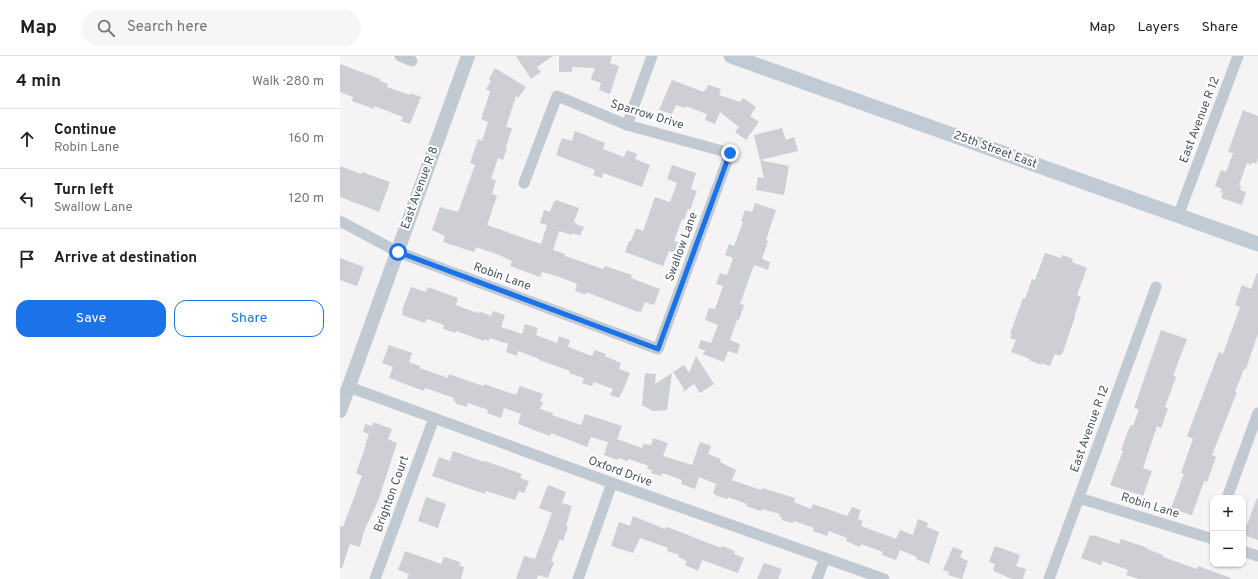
<!DOCTYPE html>
<meta charset="utf-8">
<style>
:root{--surface:#fff;--page:#f6f6f6;--text:#202124;--muted:#757577;--line:#e0e0e0;--accent:#1a73e8}
body{margin:0;font-family:Overpass,sans-serif;background:var(--page);color:var(--text)}
.controls{position:absolute;right:12px;bottom:12px;display:grid;overflow:hidden;border-radius:8px;box-shadow:0 1px 3px #0004}
.controls button{width:36px;height:36px;display:grid;place-items:center;padding:0;border:0;border-bottom:1px solid var(--line);background:var(--surface);color:var(--text);font:20px sans-serif}
.stop{position:absolute;width:12px;height:12px;margin:-9px;border:3px solid #1a73e8;border-radius:50%;background:#fff}
.stop.end{background:#1a73e8;border-color:#fff;box-shadow:0 1px 4px #0008}
.list{margin:0;padding:0;list-style:none}
h2{display:flex;justify-content:space-between;align-items:center;height:52px;margin:0;padding:0 16px;font-size:17px}
h2 small{font-size:13px;font-weight:400;color:var(--muted)}
.list li{display:grid;grid-template-columns:26px 1fr auto;gap:12px;align-items:center;box-sizing:border-box;height:60px;padding:0 16px;border-top:1px solid var(--line)}
.list b{display:block;font-size:15px;white-space:nowrap}
.list p{margin:0;font-size:13px;white-space:nowrap;color:var(--muted)}
.list em{font-size:13px;font-style:normal;color:var(--muted)}
.actions{display:flex;gap:8px;padding:12px 16px}
.actions a{flex:1;padding:9px 0;border:1px solid var(--accent);border-radius:12px;text-align:center;font-size:14px;color:var(--accent)}
.actions .main{background:var(--accent);color:#fff}
.icon{flex:none;width:22px;height:22px;fill:none;stroke:currentColor;stroke-width:2;stroke-linecap:round;stroke-linejoin:round}
.map{position:relative;flex:none;width:918px;height:523px;overflow:hidden}
header{display:flex;align-items:center;gap:24px;box-sizing:border-box;height:56px;padding:0 20px;background:var(--surface);border-bottom:1px solid var(--line)}
header strong{font-size:19px}
nav{display:flex;gap:22px;margin-inline-start:auto;font-size:14px}
.search{width:280px;height:36px;background:var(--page);display:flex;align-items:center;gap:10px;box-sizing:border-box;padding:0 14px;border-radius:22px;color:var(--muted);font-size:15px}
main{display:flex}
aside{flex:1;background:var(--surface)}
.map>svg:first-child{display:block}
</style>
<header>
<strong>Map</strong>
<div class="search"><svg class="icon" aria-label="search" viewBox="0 0 24 24"><circle cx="10" cy="10" r="6"/><path d="M15 15l6 6"/></svg>Search here</div>
<nav><a>Map</a><a>Layers</a><a>Share</a></nav>
</header>
<main>
<aside>
<h2>4 min<small>Walk · 280 m</small></h2>
<ul class="list">
<li><svg class="icon" aria-label="ahead" viewBox="0 0 24 24"><path d="M12 20V5M6 11l6-6 6 6"/></svg><div><b>Continue</b><p>Robin Lane</p></div><em>160 m</em></li>
<li><svg class="icon" aria-label="left" viewBox="0 0 24 24"><path d="M17 20v-9H6M10 6l-5 5 5 5"/></svg><div><b>Turn left</b><p>Swallow Lane</p></div><em>120 m</em></li>
<li><svg class="icon" aria-label="arrive" viewBox="0 0 24 24"><path d="M6 21V4h12l-3 4 3 4H6"/></svg><div><b>Arrive at destination</b></div></li>
</ul>
<div class="actions"><a class="main">Save</a><a>Share</a></div>
</aside>
<div class="map">
<svg width="918" height="523" viewBox="0 0 918 523">
<rect width="100%" height="100%" fill="#f5f3f3"/>
<g fill="#cdcfd5">
<path d="M 176,0 L 213,0 L 197,11 L 201,16 L 191,23 Z"/>
<path d="M 219,0 L 272,0 L 270,7 L 279,10 L 270,38 L 259,34 L 261,27 L 252,24 L 251,22 L 255,12 L 232,11 L 232,16 L 219,16 Z"/>
<path d="M 0,8 L 40,23 L 40,25 L 48,28 L 47,31 L 70,39 L 70,37 L 81,41 L 70,68 L 61,65 L 63,61 L 34,50 L 34,53 L 12,45 L 13,41 L 0,36 Z"/>
<path d="M 155,12 L 186,31 L 178,42 L 176,40 L 166,71 L 172,72 L 166,91 L 167,92 L 163,104 L 158,102 L 151,123 L 156,124 L 152,138 L 157,140 L 147,169 L 201,188 L 207,169 L 200,167 L 204,154 L 210,156 L 214,145 L 215,146 L 216,144 L 239,152 L 234,166 L 236,167 L 236,168 L 244,171 L 240,180 L 233,177 L 232,179 L 219,175 L 213,194 L 225,198 L 225,200 L 263,213 L 265,210 L 292,219 L 291,222 L 320,233 L 314,249 L 305,246 L 301,256 L 298,255 L 298,256 L 246,236 L 246,239 L 235,235 L 237,228 L 217,220 L 202,216 L 200,221 L 170,210 L 172,205 L 159,199 L 136,191 L 134,196 L 103,186 L 105,180 L 92,174 L 100,151 L 118,156 L 135,109 L 130,107 L 138,83 L 142,85 L 148,66 L 141,63 L 150,36 L 146,33 L 151,25 L 149,23 Z"/>
<path d="M 332,24 L 364,36 L 365,33 L 366,34 L 368,29 L 381,33 L 379,39 L 400,46 L 403,42 L 416,51 L 410,60 L 419,66 L 406,84 L 395,76 L 399,71 L 380,56 L 375,68 L 365,64 L 367,58 L 345,50 L 345,52 L 336,49 L 332,58 L 319,54 Z"/>
<path d="M 903,54 L 918,60 L 918,102 L 916,108 L 912,106 L 911,109 L 907,107 L 899,129 L 901,130 L 900,134 L 906,136 L 902,149 L 881,142 L 883,137 L 880,136 L 882,133 L 875,130 L 881,114 L 886,116 L 893,97 L 888,96 Z"/>
<path d="M 442,72 L 446,84 L 454,81 L 458,95 L 420,104 L 414,79 Z"/>
<path d="M 235,75 L 265,87 L 263,93 L 284,101 L 287,94 L 297,98 L 295,103 L 310,109 L 302,131 L 263,117 L 262,122 L 253,119 L 255,114 L 216,99 L 222,82 L 232,85 Z"/>
<path d="M 420,104 L 449,110 L 444,139 L 416,134 L 418,121 L 424,122 Z"/>
<path d="M 332,109 L 356,117 L 351,133 L 357,135 L 350,154 L 348,153 L 344,164 L 342,163 L 334,185 L 338,186 L 334,197 L 329,195 L 323,210 L 285,196 L 289,185 L 291,185 L 296,172 L 303,175 L 315,141 L 330,146 L 337,127 L 327,123 Z"/>
<path d="M 0,110 L 21,118 L 22,116 L 50,126 L 39,156 L 0,141 Z"/>
<path d="M 415,147 L 436,154 L 426,184 L 428,185 L 422,203 L 430,206 L 428,214 L 414,209 L 400,248 L 404,249 L 399,264 L 397,264 L 390,284 L 400,288 L 397,298 L 388,295 L 384,306 L 362,298 L 366,295 L 358,292 L 361,284 L 371,287 L 378,269 L 365,264 L 369,252 L 375,253 L 383,230 L 376,228 L 380,217 L 387,219 L 393,202 L 385,199 L 389,188 L 394,190 L 403,166 L 401,165 L 405,154 L 412,156 Z"/>
<path d="M 705,197 L 721,202 L 722,199 L 733,203 L 732,206 L 747,212 L 737,239 L 741,241 L 734,261 L 735,261 L 723,296 L 720,300 L 715,298 L 710,310 L 701,307 L 701,309 L 689,304 L 690,303 L 671,296 L 676,284 L 670,282 L 672,278 L 670,278 L 683,242 L 685,243 L 692,223 L 695,224 Z"/>
<path d="M 0,202 L 24,211 L 17,230 L 0,224 Z"/>
<path d="M 917,217 L 918,217 L 918,277 L 906,313 L 904,313 L 895,336 L 897,336 L 872,399 L 876,401 L 867,426 L 864,425 L 852,459 L 851,459 L 831,452 L 844,418 L 841,417 L 853,383 L 847,380 L 879,296 L 883,298 L 900,251 L 895,249 L 902,229 L 911,233 Z"/>
<path d="M 71,231 L 86,236 L 88,231 L 118,242 L 116,249 L 137,257 L 141,256 L 151,260 L 153,255 L 165,259 L 161,271 L 182,278 L 185,268 L 198,272 L 196,279 L 217,287 L 219,280 L 230,284 L 228,291 L 252,300 L 255,294 L 266,298 L 265,300 L 281,307 L 279,313 L 290,317 L 282,337 L 281,337 L 279,342 L 270,339 L 273,333 L 254,326 L 252,330 L 242,327 L 244,322 L 229,317 L 230,315 L 199,304 L 199,303 L 178,295 L 177,300 L 166,296 L 168,288 L 150,282 L 149,285 L 145,283 L 144,285 L 116,275 L 116,277 L 103,273 L 104,269 L 87,263 L 85,267 L 62,259 L 63,255 L 62,254 Z"/>
<path d="M 821,274 L 847,283 L 833,320 L 836,321 L 825,351 L 828,352 L 821,372 L 817,370 L 803,412 L 812,415 L 803,440 L 770,429 L 783,395 L 781,394 L 788,375 L 791,369 L 793,370 L 799,353 L 794,352 Z"/>
<path d="M 49,289 L 72,297 L 69,306 L 80,310 L 80,312 L 108,322 L 109,318 L 143,330 L 144,328 L 176,339 L 180,330 L 203,338 L 200,345 L 203,346 L 200,353 L 213,357 L 212,359 L 241,369 L 245,358 L 282,370 L 277,383 L 302,392 L 303,388 L 311,389 L 313,382 L 328,387 L 323,400 L 352,409 L 360,386 L 371,390 L 368,398 L 381,403 L 380,406 L 396,414 L 392,424 L 415,432 L 421,434 L 422,432 L 455,442 L 454,446 L 471,453 L 473,448 L 507,460 L 512,451 L 521,454 L 518,463 L 523,465 L 521,470 L 551,481 L 556,483 L 560,474 L 573,479 L 578,463 L 588,467 L 587,471 L 599,476 L 589,508 L 576,503 L 577,501 L 560,494 L 556,504 L 542,499 L 543,496 L 521,488 L 520,491 L 508,486 L 506,485 L 507,482 L 489,475 L 487,480 L 473,475 L 474,472 L 454,465 L 453,467 L 441,464 L 442,462 L 439,460 L 440,458 L 422,453 L 421,455 L 406,450 L 407,448 L 388,441 L 388,443 L 377,440 L 373,437 L 376,428 L 359,421 L 355,433 L 341,428 L 342,424 L 323,417 L 321,420 L 311,417 L 312,414 L 307,413 L 308,410 L 306,409 L 289,403 L 287,405 L 279,402 L 278,404 L 264,399 L 268,386 L 251,381 L 247,391 L 211,377 L 210,380 L 207,379 L 178,368 L 181,358 L 164,352 L 161,362 L 147,357 L 148,354 L 128,347 L 127,351 L 117,348 L 113,344 L 114,342 L 94,335 L 85,332 L 84,335 L 49,322 L 53,311 L 42,307 Z"/>
<path d="M 356,300 L 374,328 L 360,337 L 354,328 L 343,336 L 344,333 L 333,316 L 344,309 L 349,317 Z"/>
<path d="M 305,317 L 316,318 L 315,328 L 332,317 L 327,354 L 313,355 L 302,349 Z"/>
<path d="M 33,366 L 52,373 L 48,383 L 57,387 L 38,445 L 24,475 L 20,491 L 10,488 L 2,512 L 0,512 L 0,470 L 3,471 L 22,420 L 16,417 L 26,389 L 25,389 L 29,378 L 23,376 L 25,368 L 32,370 Z"/>
<path d="M 113,395 L 144,406 L 145,405 L 182,418 L 180,422 L 189,425 L 184,437 L 179,435 L 175,444 L 146,435 L 145,438 L 92,420 L 99,401 L 110,405 Z"/>
<path d="M 208,429 L 226,436 L 222,447 L 232,450 L 226,470 L 228,471 L 223,485 L 220,483 L 211,505 L 214,506 L 208,522 L 198,519 L 197,523 L 176,523 L 184,500 L 195,503 L 212,457 L 199,452 Z"/>
<path d="M 86,441 L 106,448 L 98,472 L 78,465 Z"/>
<path d="M 917,442 L 918,442 L 918,484 L 903,479 Z"/>
<path d="M 293,460 L 325,473 L 326,471 L 330,472 L 381,492 L 382,490 L 395,495 L 394,498 L 404,502 L 398,517 L 362,504 L 358,515 L 345,509 L 347,505 L 338,501 L 339,499 L 327,495 L 328,492 L 300,482 L 293,497 L 271,490 L 279,466 L 290,470 Z"/>
<path d="M 750,479 L 753,480 L 753,479 L 779,488 L 781,483 L 808,492 L 807,493 L 823,499 L 823,501 L 857,513 L 858,510 L 891,522 L 890,523 L 799,523 L 786,519 L 788,514 L 763,505 L 761,509 L 741,502 Z"/>
<path d="M 655,490 L 680,499 L 676,510 L 686,513 L 683,523 L 672,523 L 653,515 L 655,508 L 649,506 Z"/>
<path d="M 613,491 L 623,495 L 620,501 L 628,505 L 622,523 L 608,519 L 609,516 L 603,514 Z"/>
<path d="M 65,495 L 101,508 L 104,501 L 120,506 L 119,509 L 124,511 L 121,523 L 67,523 L 69,518 L 58,514 Z"/>
<path d="M 424,507 L 442,513 L 438,523 L 417,523 Z"/>
</g>
<g fill="none" stroke-linecap="round" stroke-linejoin="round">
<g stroke="#c1cad2" stroke-width="11">
<path d="M 60,0 L 72,5"/>
<path d="M 287,69 L 312,0"/>
<path d="M 838,160 L 898,0"/>
<path d="M 0,165 L 58,196 L 318,293 L 390,97 L 287,69 L 217,40 L 184,127"/>
<path d="M 9,331 L 272,427 L 544,523"/>
<path d="M 739,442 L 873,483"/>
<path d="M 887,442 L 918,357"/>
<path d="M 903,495 L 918,500"/>
<path d="M 35,523 L 94,362"/>
<path d="M 238,523 L 272,427"/>
<path d="M 477,523 L 485,502"/>
<path d="M 709,523 L 816,231"/>
</g>
<path stroke="#c1cad2" stroke-width="14" d="M 0,355 L 128,0"/>
<path stroke="#c1cbd6" stroke-width="15" d="M 391,0 L 918,188"/>
</g>
<g fill="none" stroke-linecap="round" stroke-linejoin="round">
<path stroke="#1a73e8" stroke-width="5" d="M 58,196 L 318,293 L 390,97"/>
</g>
<g text-anchor="middle" dominant-baseline="central" stroke-width="4" stroke-linejoin="round" paint-order="stroke">
<g font-size="12" fill="#4a5661" stroke="#fff">
<text transform="translate(307 59) rotate(17)">Sparrow Drive</text>
<text transform="translate(860 64) rotate(-69)">East Avenue R 12</text>
<text transform="translate(655 94) rotate(20)">25th Street East</text>
<text transform="translate(80 132) rotate(-70)">East Avenue R 8</text>
<text transform="translate(342 191) rotate(-70)">Swallow Lane</text>
<text transform="translate(162 221) rotate(20)">Robin Lane</text>
<text transform="translate(750 373) rotate(-70)">East Avenue R 12</text>
<text transform="translate(280 416) rotate(20)">Oxford Drive</text>
<text transform="translate(52 438) rotate(-70)">Brighton Court</text>
<text transform="translate(810 450) rotate(17)">Robin Lane</text>
</g>
</g>
</svg>
<div class="controls">
<button>+</button>
<button>−</button>
</div>
<div class="stop" style="left:58px;top:196px"></div>
<div class="stop end" style="left:390px;top:97px"></div>
</div>
</main>
